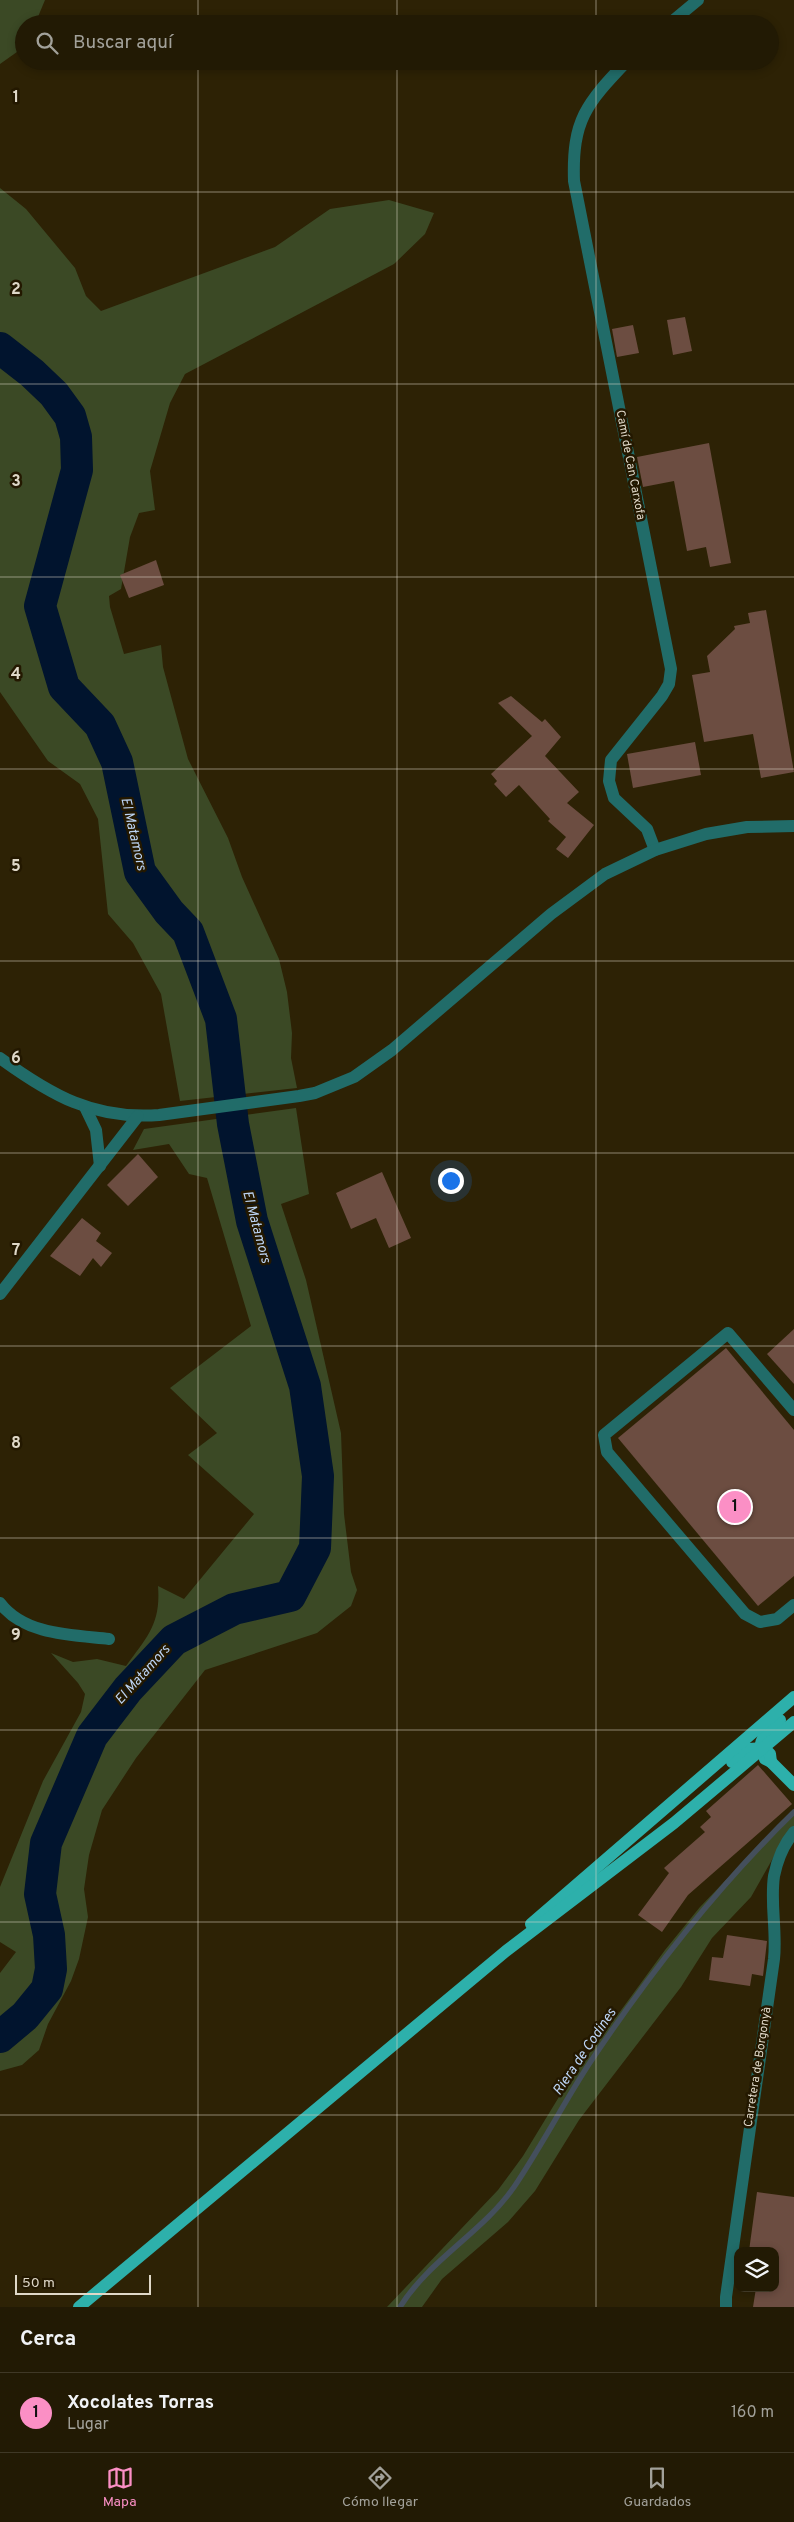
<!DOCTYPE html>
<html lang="es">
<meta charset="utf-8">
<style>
:root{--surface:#221a04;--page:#2a230e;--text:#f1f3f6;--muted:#a2a19a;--line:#3f3826;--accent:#fb8fc5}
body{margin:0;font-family:Overpass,sans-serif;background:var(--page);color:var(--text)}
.controls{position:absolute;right:15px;bottom:15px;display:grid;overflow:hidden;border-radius:10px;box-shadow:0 2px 8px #0003}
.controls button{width:45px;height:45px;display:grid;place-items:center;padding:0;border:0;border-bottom:1px solid var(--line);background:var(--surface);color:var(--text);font:25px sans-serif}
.scale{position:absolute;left:15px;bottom:12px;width:136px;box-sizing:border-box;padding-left:5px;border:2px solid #dfd8c8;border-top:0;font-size:14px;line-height:18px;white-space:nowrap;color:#dfd8c8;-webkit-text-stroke:4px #231800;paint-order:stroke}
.you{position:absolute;left:450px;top:1180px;width:18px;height:18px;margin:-12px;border:4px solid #fff;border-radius:50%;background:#1a73e8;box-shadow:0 0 0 8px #1a73e833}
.badge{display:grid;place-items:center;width:32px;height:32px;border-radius:50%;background:var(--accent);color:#111;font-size:16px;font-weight:700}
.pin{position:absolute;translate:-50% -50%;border:2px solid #fff;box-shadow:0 1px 5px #0006}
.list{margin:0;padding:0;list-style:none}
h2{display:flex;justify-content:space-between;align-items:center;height:65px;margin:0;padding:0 20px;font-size:21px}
h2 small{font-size:16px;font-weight:400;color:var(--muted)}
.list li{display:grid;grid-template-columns:32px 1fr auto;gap:15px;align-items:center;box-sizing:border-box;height:80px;padding:0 20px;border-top:1px solid var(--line)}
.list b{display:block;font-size:19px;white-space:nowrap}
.list p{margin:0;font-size:16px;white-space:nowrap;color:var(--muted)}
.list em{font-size:16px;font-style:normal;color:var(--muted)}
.icon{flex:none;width:28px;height:28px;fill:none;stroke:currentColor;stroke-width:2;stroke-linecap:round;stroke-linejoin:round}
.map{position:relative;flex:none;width:794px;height:2307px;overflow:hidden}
.search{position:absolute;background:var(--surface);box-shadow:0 2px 8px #0003;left:15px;right:15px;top:15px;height:55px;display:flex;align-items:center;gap:12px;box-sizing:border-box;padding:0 18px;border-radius:28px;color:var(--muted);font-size:19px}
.sheet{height:145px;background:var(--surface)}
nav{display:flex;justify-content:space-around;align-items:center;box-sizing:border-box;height:70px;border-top:1px solid var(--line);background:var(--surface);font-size:14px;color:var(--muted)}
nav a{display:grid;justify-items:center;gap:2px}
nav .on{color:var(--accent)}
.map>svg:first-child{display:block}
</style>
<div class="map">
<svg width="794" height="2307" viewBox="0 0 794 2307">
<rect width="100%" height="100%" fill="#2d2205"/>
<g fill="#3b4925">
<path d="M 0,0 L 45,0 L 35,24 L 24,24 L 24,47 L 0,64 Z"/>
<path d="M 0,188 L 26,209 L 75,268 L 86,296 L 101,311 L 275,247 L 330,209 L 389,200 L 434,213 L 425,234 L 394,264 L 185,374 L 170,403 L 150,471 L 155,510 L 139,513 L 130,537 L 121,589 L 109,596 L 110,607 L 124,654 L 161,645 L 163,667 L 188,759 L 228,838 L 242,877 L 279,959 L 287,992 L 292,1033 L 291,1058 L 297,1088 L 180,1101 L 161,994 L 133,943 L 108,914 L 98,819 L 80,784 L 48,761 L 0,692 Z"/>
<path d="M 296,1108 L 309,1194 L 281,1204 L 306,1280 L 341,1433 L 344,1514 L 351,1572 L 357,1590 L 351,1606 L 317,1633 L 205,1670 L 136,1758 L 102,1810 L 89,1855 L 84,1889 L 88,1917 L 79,1959 L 71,1981 L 48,2024 L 39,2050 L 22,2065 L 0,2071 L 0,1973 L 16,1952 L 0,1942 L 0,1887 L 43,1781 L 81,1712 L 85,1694 L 78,1683 L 51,1653 L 73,1662 L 97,1659 L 126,1666 C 147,1637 161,1624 158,1586 L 184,1599 L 254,1514 L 188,1455 L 217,1433 L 170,1388 L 251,1326 L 207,1178 L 189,1174 L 169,1144 L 133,1150 L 144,1129 Z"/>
<path d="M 794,1809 L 794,1826 L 786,1835 L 751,1897 L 712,1938 L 681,1987 L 579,2120 L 535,2191 L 508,2222 L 442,2279 L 422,2307 L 387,2307 L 498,2190 L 523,2156 L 565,2087 L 665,1950 L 700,1907 Z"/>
</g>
<path fill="#01142e" stroke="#444f5c" d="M 169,912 L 202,926 L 199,939 L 192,944 L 181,944 L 178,927 Z"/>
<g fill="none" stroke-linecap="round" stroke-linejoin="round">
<path stroke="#444f5c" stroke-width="5.5" d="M 400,2307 C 430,2259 482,2233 514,2187 C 541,2147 563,2104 589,2064 C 649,1974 716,1888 794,1812"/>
<path stroke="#01142e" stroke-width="32" d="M 0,348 L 32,373 L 54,394 L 70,416 L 76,437 L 77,470 L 40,606 L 64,687 L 100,725 L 117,762 L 140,872 L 169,912 L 188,932 L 221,1019 L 233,1124 L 252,1221 L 305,1386 L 318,1476 L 315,1548 L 290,1596 L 234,1609 L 174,1640 L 128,1689 L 92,1736 L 46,1843 L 40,1894 L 49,1935 L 51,1969 L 47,1989 L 25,2016 L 0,2037"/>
</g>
<g fill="#6c4d41">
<path d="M 685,317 L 692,351 L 673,355 L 667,320 Z"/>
<path d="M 633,325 L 639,353 L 617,357 L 612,329 Z"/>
<path d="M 709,443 L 731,563 L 710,567 L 706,547 L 687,551 L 674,481 L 643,487 L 637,457 Z"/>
<path d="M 156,560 L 164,585 L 129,598 L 120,575 Z"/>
<path d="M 766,610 L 794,772 L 761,778 L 753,734 L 704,742 L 692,675 L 710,672 L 707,656 L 735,629 L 734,626 L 750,623 L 748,613 Z"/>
<path d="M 511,696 L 542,722 L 545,719 L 561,737 L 545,756 L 579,792 L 567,803 L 594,825 L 568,858 L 556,849 L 566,837 L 548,821 L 550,819 L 519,785 L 506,797 L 494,784 L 497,781 L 491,774 L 532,736 L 498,703 Z"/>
<path d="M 695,742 L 701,775 L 633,788 L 627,754 Z"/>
<path d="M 138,1154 L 158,1177 L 128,1206 L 107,1185 Z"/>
<path d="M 382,1172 L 411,1238 L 389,1248 L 376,1218 L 351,1229 L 336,1193 Z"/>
<path d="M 82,1218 L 101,1233 L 96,1241 L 112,1253 L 101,1267 L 93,1258 L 80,1276 L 50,1256 Z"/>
<path d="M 794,1329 L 794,1384 L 767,1354 Z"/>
<path d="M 726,1348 L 794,1430 L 794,1576 L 758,1606 L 618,1438 Z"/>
<path d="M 758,1765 L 792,1804 L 688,1895 L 662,1932 L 638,1915 L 669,1873 L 664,1868 L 705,1832 L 700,1827 L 711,1817 L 706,1811 Z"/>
<path d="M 727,1935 L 767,1941 L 763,1976 L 752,1974 L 750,1986 L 709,1980 L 712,1957 L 723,1958 Z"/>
<path d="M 757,2192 L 794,2197 L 794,2307 L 753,2307 L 756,2288 L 775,2288 L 775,2251 L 749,2251 Z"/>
</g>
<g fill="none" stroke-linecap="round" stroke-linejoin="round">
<g stroke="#216c69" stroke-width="12">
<path d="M 669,24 L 698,0"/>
<path d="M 627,61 C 586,104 572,120 574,181 L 671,669 L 669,684 L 662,696 L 611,760 L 609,781 L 614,798 L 647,829 L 655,850"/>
<path d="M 0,1058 C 51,1095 94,1120 159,1115 L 299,1096 L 315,1093 L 354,1077 L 392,1050 L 551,914 L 605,874 L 655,850 L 706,834 L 747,827 L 794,826"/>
<path d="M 85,1107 L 96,1130 L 100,1166"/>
<path d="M 0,1294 L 138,1116"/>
<path d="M 794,1410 L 728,1333 L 604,1435 L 607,1452 L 745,1614 L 760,1622 L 777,1619 L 794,1605"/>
<path d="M 0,1603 C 24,1635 72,1635 109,1639"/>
<path d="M 726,2307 L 726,2297 C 741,2184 759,2072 774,1959 C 777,1931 770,1903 774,1876 C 777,1861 784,1844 794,1832"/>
</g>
<g stroke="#2db0ab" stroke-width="12">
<path d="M 763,1755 C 755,1741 770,1728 780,1720"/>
<path d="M 765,1759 L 771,1762 L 794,1785"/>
<path d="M 732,1762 L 749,1749 L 764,1748 L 770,1754 L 771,1762"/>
<path d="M 531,1924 L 794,1697"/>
<path d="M 79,2307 L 506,1951 L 674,1823 L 794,1722"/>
</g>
</g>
<path fill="none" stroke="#dfd8c8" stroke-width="1" stroke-opacity="0.55" d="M 198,0 L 198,24M 397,0 L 397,24M 596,0 L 596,24M 198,61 L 198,2307M 397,61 L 397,2307M 596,61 L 596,2307M 0,192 L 794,192M 0,384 L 794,384M 0,577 L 794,577M 0,769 L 794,769M 0,961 L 794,961M 0,1153 L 794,1153M 0,1346 L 794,1346M 0,1538 L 794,1538M 0,1730 L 794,1730M 0,1922 L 794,1922M 0,2115 L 794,2115"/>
<g text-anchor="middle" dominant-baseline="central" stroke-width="5" stroke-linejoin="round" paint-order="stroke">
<g font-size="12" fill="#dfd8c8" stroke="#231800">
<text transform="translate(630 465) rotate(79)">Camí de Can Carxofa</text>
<text transform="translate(758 2067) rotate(-81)">Carretera de Borgonyà</text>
</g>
<g font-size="14" font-style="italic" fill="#bcd4f4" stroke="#231800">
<text transform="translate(133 834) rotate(77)">El Matamors</text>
<text transform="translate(256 1227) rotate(75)">El Matamors</text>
<text transform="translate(143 1675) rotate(-48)">El Matamors</text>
<text transform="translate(585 2052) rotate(-56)">Riera de Codines</text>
</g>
</g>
<g font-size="16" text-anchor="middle" font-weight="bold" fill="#dfd8c8" stroke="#231800" stroke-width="5" stroke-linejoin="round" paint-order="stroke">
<text x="16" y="102">1</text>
<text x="16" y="294">2</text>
<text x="16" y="486">3</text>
<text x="16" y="679">4</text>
<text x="16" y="871">5</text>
<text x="16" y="1063">6</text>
<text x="16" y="1255">7</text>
<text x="16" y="1448">8</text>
<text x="16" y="1640">9</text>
</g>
</svg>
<div class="controls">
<button><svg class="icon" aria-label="layers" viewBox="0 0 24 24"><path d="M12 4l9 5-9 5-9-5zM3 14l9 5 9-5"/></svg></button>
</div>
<div class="scale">50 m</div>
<div class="you"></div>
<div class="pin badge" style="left:735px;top:1507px">1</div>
<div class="search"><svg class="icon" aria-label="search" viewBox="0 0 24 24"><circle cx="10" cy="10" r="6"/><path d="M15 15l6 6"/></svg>Buscar aquí</div>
</div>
<section class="sheet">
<h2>Cerca<small></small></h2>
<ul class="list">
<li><span class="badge">1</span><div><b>Xocolates Torras</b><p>Lugar</p></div><em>160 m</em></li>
</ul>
</section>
<nav>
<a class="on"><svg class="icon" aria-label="map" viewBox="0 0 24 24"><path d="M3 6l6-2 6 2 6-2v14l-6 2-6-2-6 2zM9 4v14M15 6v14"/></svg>Mapa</a>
<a><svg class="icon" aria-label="directions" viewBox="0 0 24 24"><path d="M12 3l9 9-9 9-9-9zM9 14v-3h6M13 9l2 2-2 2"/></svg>Cómo llegar</a>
<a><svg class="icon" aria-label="saved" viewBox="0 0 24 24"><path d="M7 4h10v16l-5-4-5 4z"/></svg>Guardados</a>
</nav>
